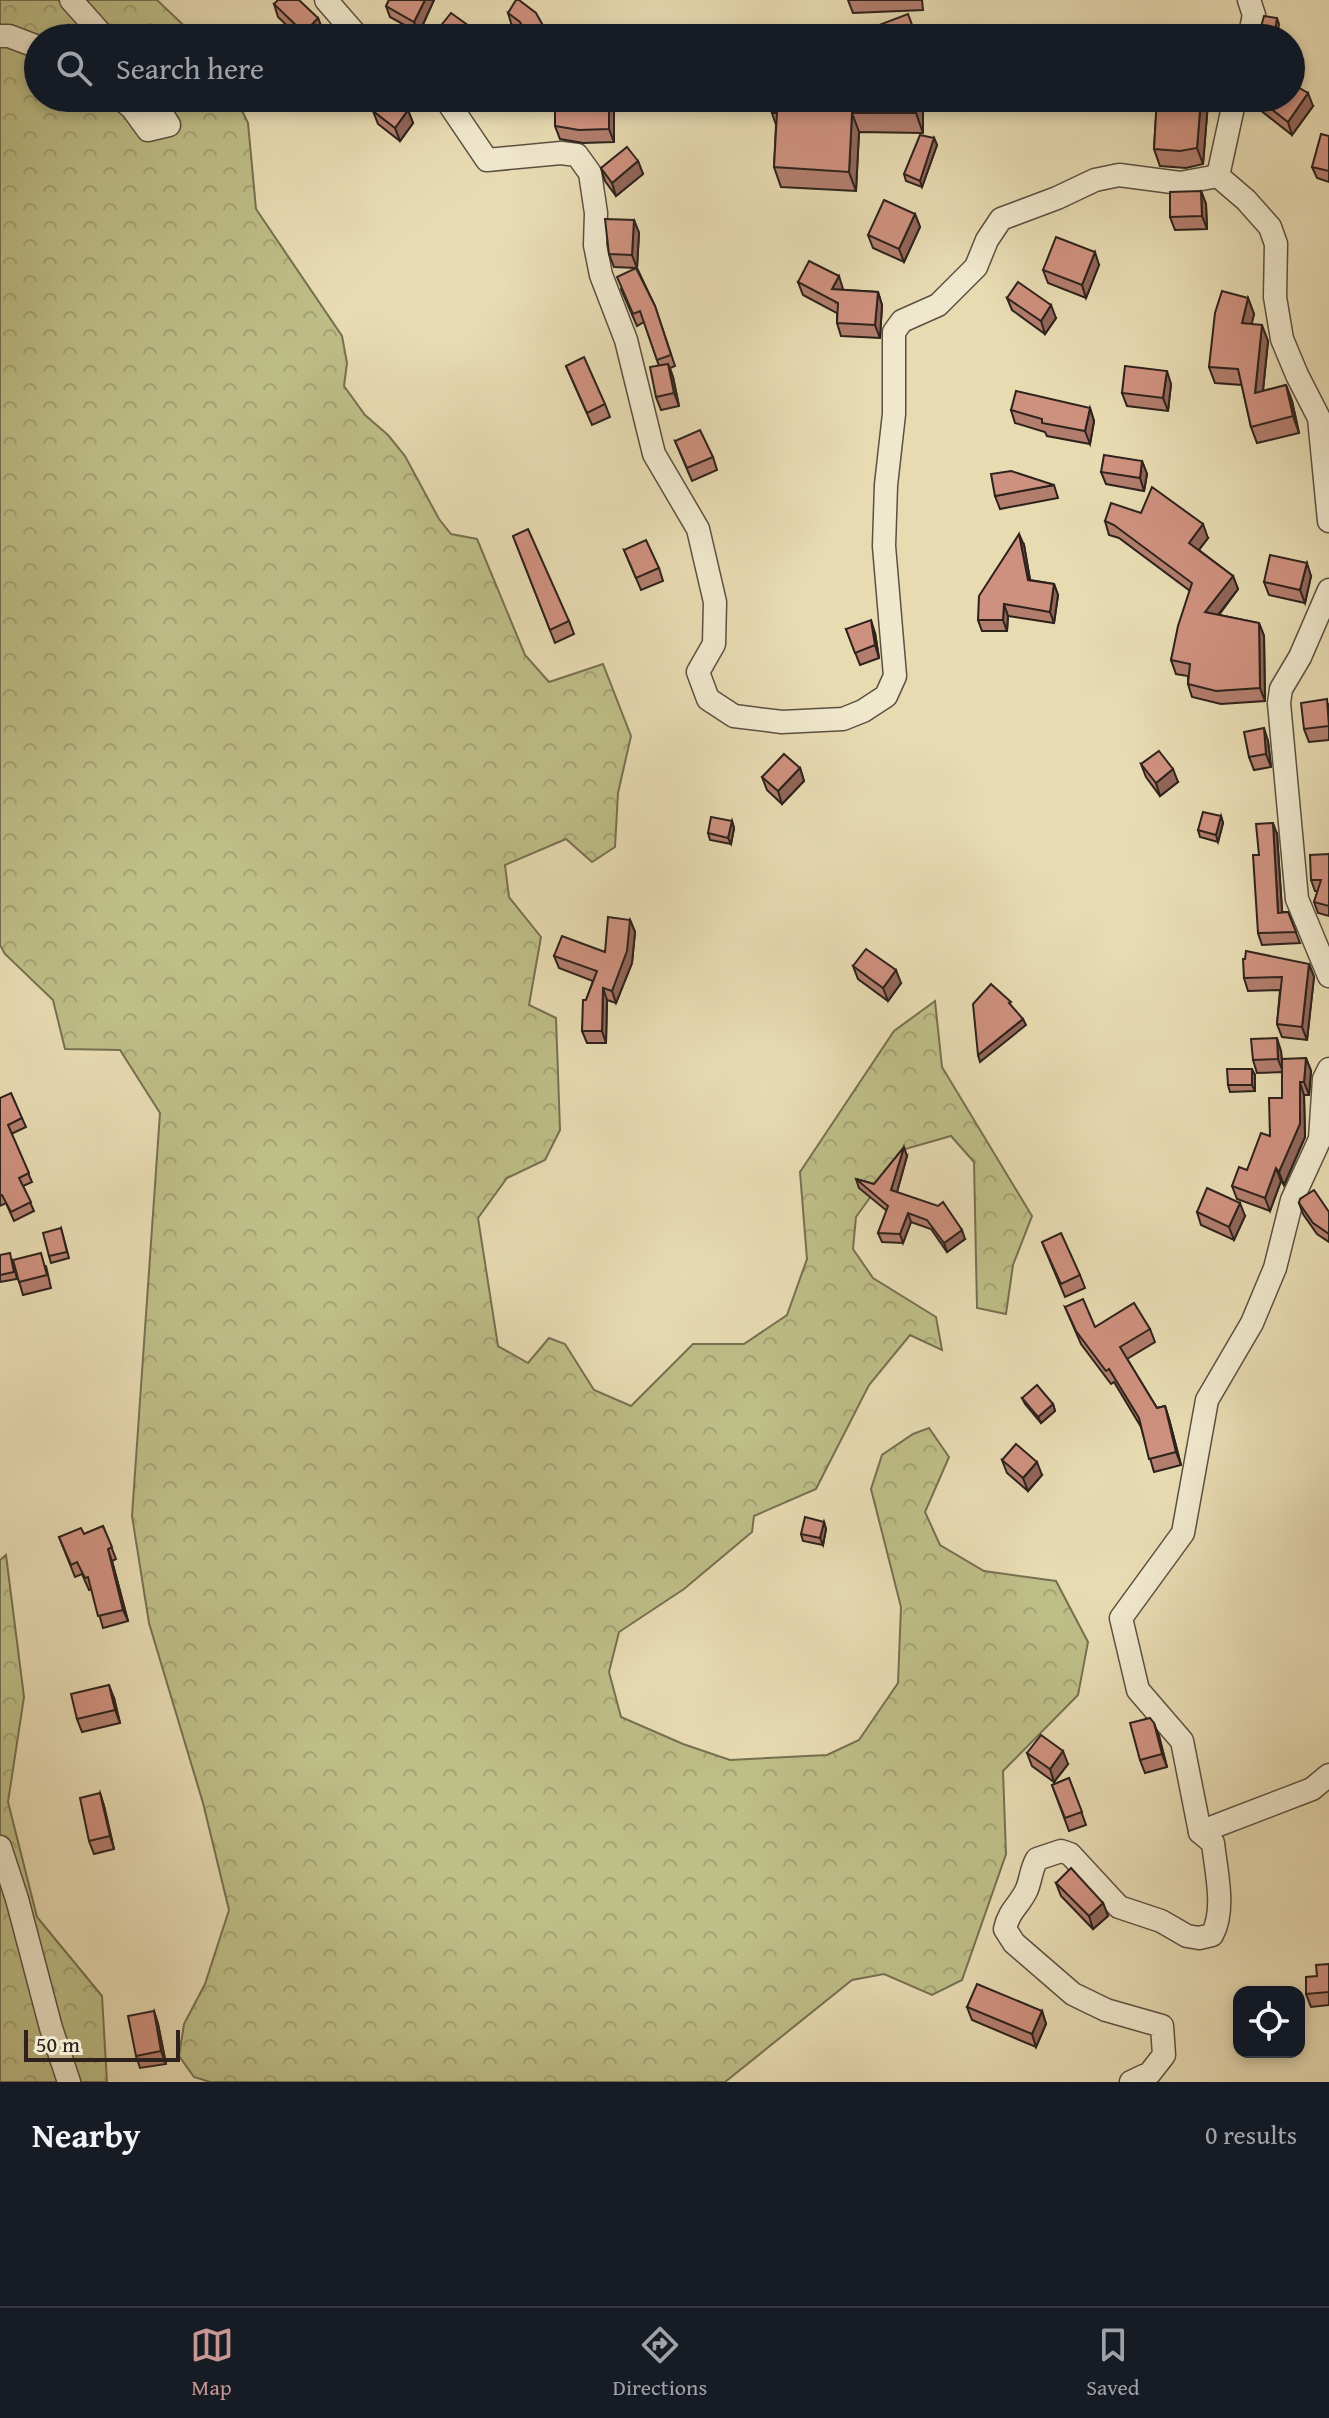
<!DOCTYPE html>
<style>
:root{--surface:#171b24;--page:#20242c;--text:#f1f3f6;--muted:#9ea1a6;--line:#363941;--accent:#c59692}
body{margin:0;font-family:"Gentium Book Plus",serif;background:var(--page);color:var(--text)}
.controls{position:absolute;right:24px;bottom:24px;display:grid;overflow:hidden;border-radius:16px;box-shadow:0 4px 12px #0003}
.controls button{width:72px;height:72px;display:grid;place-items:center;padding:0;border:0;border-bottom:2px solid var(--line);background:var(--surface);color:var(--text);font:40px sans-serif}
.scale{position:absolute;left:24px;bottom:20px;width:156px;box-sizing:border-box;padding-left:8px;border:4px solid #2d221c;border-top:0;font-size:22px;line-height:28px;white-space:nowrap;color:#2d221c;-webkit-text-stroke:6px #f0e8cd;paint-order:stroke}
.list{margin:0;padding:0;list-style:none}
h2{display:flex;justify-content:space-between;align-items:center;height:104px;margin:0;padding:0 32px;font-size:34px}
h2 small{font-size:26px;font-weight:400;color:var(--muted)}
.icon{flex:none;width:44px;height:44px;fill:none;stroke:currentColor;stroke-width:2;stroke-linecap:round;stroke-linejoin:round}
.map{position:relative;flex:none;width:1329px;height:2082px;overflow:hidden}
.search{position:absolute;background:var(--surface);box-shadow:0 4px 12px #0003;left:24px;right:24px;top:24px;height:88px;display:flex;align-items:center;gap:20px;box-sizing:border-box;padding:0 28px;border-radius:44px;color:var(--muted);font-size:30px}
.sheet{height:224px;background:var(--surface)}
nav{display:flex;justify-content:space-around;align-items:center;box-sizing:border-box;height:112px;border-top:2px solid var(--line);background:var(--surface);font-size:22px;color:var(--muted)}
nav a{display:grid;justify-items:center;gap:4px}
nav .on{color:var(--accent)}
.map>svg:first-child{display:block}
</style>
<div class="map">
<svg width="1329" height="2082" viewBox="0 0 1329 2082">
<defs>
<pattern id="forest-crowns" width="20" height="18" patternUnits="userSpaceOnUse" patternTransform="scale(2)"><rect width="20" height="18" fill="#bebe87"/><path d="M2 6a3 3 0 1 1 6 0M12 15a3 3 0 1 1 6 0" fill="none" stroke="#a4a374"/></pattern>
</defs>
<rect width="100%" height="100%" fill="#e8dbb2"/>
<filter id="stains"><feTurbulence type="fractalNoise" baseFrequency=".0025" numOctaves="4"/><feColorMatrix values="0 0 0 0 .2 0 0 0 0 .09 0 0 0 0 .02 0 0 0 .5 -.17"/></filter>
<radialGradient id="worn" r=".72"><stop offset=".6" stop-color="#630" stop-opacity="0"/><stop offset="1" stop-color="#630" stop-opacity=".3"/></radialGradient>
<g fill="url(#forest-crowns)" stroke="#767052" stroke-width="2">
<path d="M 0,0 L 157,0 L 197,38 L 38,38 L 38,98 L 236,98 L 248,123 L 256,209 L 342,336 L 347,363 L 344,386 L 365,415 L 388,435 L 405,456 L 439,519 L 451,534 L 477,539 L 525,655 L 549,682 L 603,664 L 631,736 L 618,793 L 615,847 L 592,862 L 566,839 L 505,865 L 509,897 L 541,937 L 529,1005 L 556,1018 L 560,1130 L 545,1160 L 507,1178 L 478,1218 L 498,1346 L 528,1363 L 549,1338 L 565,1344 L 594,1390 L 631,1406 L 693,1344 L 744,1344 L 787,1315 L 807,1259 L 800,1172 L 894,1031 L 935,1001 L 942,1067 L 1032,1216 L 1013,1265 L 1006,1314 L 977,1308 L 974,1162 L 951,1136 L 905,1149 L 856,1217 L 853,1249 L 873,1278 L 936,1317 L 942,1350 L 910,1335 L 869,1385 L 816,1489 L 754,1516 L 752,1532 L 684,1589 L 619,1632 L 609,1672 L 621,1717 L 683,1744 L 730,1760 L 827,1755 L 859,1740 L 898,1683 L 901,1607 L 871,1489 L 882,1455 L 913,1434 L 929,1428 L 949,1457 L 925,1512 L 940,1545 L 984,1571 L 1056,1581 L 1088,1642 L 1078,1695 L 1003,1771 L 1006,1854 L 962,1980 L 932,1995 L 884,1974 L 852,1980 L 725,2082 L 210,2082 L 194,2077 L 179,2056 L 184,2024 L 205,1984 L 229,1910 L 203,1803 L 149,1623 L 132,1516 L 160,1113 L 120,1050 L 65,1049 L 53,1000 L 5,954 L 0,945 Z"/>
<path d="M 6,1555 L 24,1697 L 8,1802 L 37,1917 L 102,1996 L 107,2082 L 0,2082 L 0,1560 Z"/>
</g>
<g fill="none" stroke-linecap="round" stroke-linejoin="round">
<defs>
<g id="minor">
<path d="M 71,0 L 105,38"/>
<path d="M 326,0 L 359,38"/>
<path d="M 1249,0 L 1254,15 L 1249,38"/>
<path d="M 0,36 L 9,36 L 38,47"/>
<path d="M 120,98 L 132,108 L 148,130 L 169,125 L 152,98"/>
<path d="M 445,98 L 487,160 L 561,153 L 577,155 L 590,173 L 596,213 L 595,245 L 601,275 L 626,340 L 654,454 L 698,529 L 715,602 L 714,644 L 698,672 L 708,699 L 734,716 L 782,722 L 843,719 L 863,711 L 886,696 L 895,676 L 884,546 L 886,485 L 894,414 L 894,332 L 902,321 L 938,305 L 976,267 L 987,240 L 1001,219 L 1057,198 L 1095,180 L 1119,175 L 1180,183 L 1218,176"/>
<path d="M 1235,98 L 1218,176 L 1246,200 L 1270,227 L 1276,244 L 1275,297 L 1282,339 L 1297,375 L 1319,418 L 1329,521"/>
<path d="M 1329,590 L 1300,657 L 1281,689 L 1279,703 L 1297,899 L 1329,976"/>
<path d="M 1329,1069 L 1324,1079 L 1320,1139 L 1292,1200 L 1275,1268 L 1252,1323 L 1207,1400 L 1183,1533 L 1121,1618 L 1138,1690 L 1182,1741 L 1200,1832 L 1312,1789 L 1329,1775"/>
<path d="M 0,1847 L 17,1899 L 51,2028 L 69,2082"/>
<path d="M 1131,2082 L 1150,2073 L 1164,2055 L 1162,2026 L 1106,2010 L 1073,1994 L 1014,1943 L 1005,1929 C 1009,1910 1020,1905 1027,1889 C 1031,1879 1031,1869 1037,1859 L 1061,1851 L 1070,1854 L 1119,1907 L 1161,1921 L 1187,1936 L 1199,1938 L 1212,1935 C 1226,1910 1216,1871 1213,1843 L 1200,1832"/>
</g>
</defs>
<use href="#minor" stroke="#5c5042" stroke-width="25"/>
<use href="#minor" stroke="#f0e8cd" stroke-width="22"/>
</g>
<g fill="#b27d6d" stroke="#2d221c" stroke-width="2">
<path d="M 389,0 L 434,0 L 419,33 L 390,17 L 386,6 Z"/>
<path d="M 848,0 L 922,0 L 923,10 L 853,13 Z"/>
<path d="M 274,4 L 318,18 L 323,31 L 317,38 L 300,38 L 278,17 Z"/>
<path d="M 508,13 L 550,38 L 526,38 L 525,35 L 512,26 Z"/>
<path d="M 469,26 L 471,33 L 467,38 L 446,38 L 441,35 L 439,28 Z"/>
<path d="M 555,98 L 611,98 L 614,106 L 614,142 L 583,143 L 560,139 L 555,126 Z"/>
<path d="M 1157,98 L 1215,98 L 1212,104 L 1208,103 L 1203,164 L 1186,168 L 1160,166 L 1154,149 Z"/>
<path d="M 1256,98 L 1313,106 L 1292,135 L 1260,110 Z"/>
<path d="M 923,102 L 923,133 L 859,132 L 856,191 L 781,187 L 774,167 L 776,125 L 772,113 Z"/>
<path d="M 408,110 L 413,123 L 400,141 L 378,124 L 373,111 Z"/>
<path d="M 1329,136 L 1329,182 L 1317,178 L 1312,167 Z"/>
<path d="M 934,138 L 937,145 L 922,187 L 906,181 L 904,174 Z"/>
<path d="M 638,161 L 643,174 L 616,196 L 605,181 L 601,168 Z"/>
<path d="M 1201,191 L 1206,204 L 1207,229 L 1175,230 L 1170,217 Z"/>
<path d="M 915,214 L 920,227 L 904,262 L 873,248 L 868,235 Z"/>
<path d="M 634,220 L 639,233 L 637,268 L 655,306 L 675,366 L 670,368 L 673,377 L 679,406 L 661,410 L 656,397 L 659,366 L 644,322 L 637,326 L 621,289 L 636,268 L 614,267 L 609,254 Z"/>
<path d="M 1099,265 L 1086,298 L 1048,283 L 1043,270 Z"/>
<path d="M 798,282 L 843,290 L 878,292 L 882,305 L 880,338 L 841,336 L 837,323 L 837,313 L 803,295 Z"/>
<path d="M 1007,298 L 1056,318 L 1045,334 L 1012,310 Z"/>
<path d="M 1248,298 L 1254,314 L 1251,324 L 1268,341 L 1263,391 L 1286,385 L 1292,401 L 1299,433 L 1257,443 L 1251,427 L 1242,385 L 1215,383 L 1209,367 Z"/>
<path d="M 566,366 L 605,404 L 610,417 L 592,425 Z"/>
<path d="M 1171,384 L 1168,411 L 1127,406 L 1122,393 Z"/>
<path d="M 1090,408 L 1094,421 L 1090,444 L 1047,436 L 1045,432 L 1015,423 L 1011,410 Z"/>
<path d="M 675,441 L 713,457 L 717,470 L 692,481 Z"/>
<path d="M 1142,461 L 1147,474 L 1144,491 L 1106,484 L 1101,472 Z"/>
<path d="M 1054,485 L 1058,498 L 1000,509 L 995,496 Z"/>
<path d="M 1105,521 L 1208,538 L 1199,550 L 1233,576 L 1238,589 L 1219,615 L 1259,623 L 1264,636 L 1265,701 L 1221,704 L 1192,697 L 1188,684 L 1188,676 L 1176,674 L 1171,660 L 1190,591 L 1119,538 L 1109,535 Z"/>
<path d="M 513,536 L 569,621 L 574,634 L 555,643 Z"/>
<path d="M 1024,545 L 1030,580 L 1054,584 L 1058,595 L 1054,623 L 1008,616 L 1007,631 L 982,631 L 978,620 Z"/>
<path d="M 624,550 L 659,568 L 663,581 L 641,590 Z"/>
<path d="M 1311,576 L 1305,603 L 1269,595 L 1264,582 Z"/>
<path d="M 846,629 L 875,633 L 879,658 L 860,665 Z"/>
<path d="M 1329,704 L 1329,740 L 1309,742 L 1304,729 Z"/>
<path d="M 1268,741 L 1271,767 L 1254,770 L 1249,757 Z"/>
<path d="M 1141,764 L 1178,782 L 1160,796 L 1146,777 Z"/>
<path d="M 800,768 L 804,781 L 782,804 L 767,790 L 762,777 Z"/>
<path d="M 1221,816 L 1223,823 L 1218,842 L 1200,837 L 1198,830 Z"/>
<path d="M 732,821 L 734,828 L 731,844 L 710,840 L 708,833 Z"/>
<path d="M 1277,834 L 1282,912 L 1288,912 L 1300,943 L 1262,945 L 1258,933 L 1259,855 Z"/>
<path d="M 1329,854 L 1329,916 L 1318,913 L 1314,902 L 1318,891 L 1315,891 L 1311,880 Z"/>
<path d="M 630,920 L 635,932 L 632,963 L 616,1003 L 607,1000 L 606,1043 L 587,1043 L 582,1031 L 586,1000 L 593,981 L 559,968 L 554,956 L 605,952 Z"/>
<path d="M 1309,964 L 1314,977 L 1307,1040 L 1282,1037 L 1277,1024 L 1280,990 L 1248,991 L 1244,978 Z"/>
<path d="M 853,966 L 901,983 L 888,1001 L 858,979 Z"/>
<path d="M 1281,1051 L 1282,1062 L 1306,1058 L 1311,1071 L 1309,1095 L 1304,1095 L 1305,1137 L 1284,1185 L 1281,1181 L 1270,1211 L 1237,1199 L 1232,1186 L 1247,1170 L 1270,1136 L 1282,1098 L 1282,1072 L 1257,1073 L 1253,1060 Z"/>
<path d="M 1255,1075 L 1255,1091 L 1230,1092 L 1228,1085 Z"/>
<path d="M 0,1098 L 22,1118 L 26,1127 L 11,1134 L 32,1182 L 23,1186 L 34,1211 L 14,1221 L 6,1203 L 0,1206 Z"/>
<path d="M 907,1156 L 897,1192 L 965,1239 L 947,1252 L 931,1229 L 911,1222 L 903,1243 L 882,1242 L 878,1233 L 887,1211 L 859,1188 L 856,1179 L 874,1184 Z"/>
<path d="M 1299,1203 L 1329,1212 L 1329,1242 L 1317,1234 L 1303,1214 Z"/>
<path d="M 1197,1212 L 1245,1216 L 1234,1240 L 1201,1225 Z"/>
<path d="M 61,1228 L 69,1258 L 51,1263 L 49,1256 Z"/>
<path d="M 1042,1242 L 1080,1275 L 1085,1288 L 1065,1297 Z"/>
<path d="M 0,1255 L 13,1260 L 46,1266 L 51,1288 L 23,1295 L 13,1261 L 17,1279 L 0,1282 Z"/>
<path d="M 1065,1307 L 1095,1327 L 1150,1329 L 1155,1342 L 1127,1359 L 1157,1408 L 1165,1406 L 1169,1419 L 1181,1465 L 1154,1472 L 1141,1427 L 1114,1382 L 1111,1384 L 1081,1344 Z"/>
<path d="M 1022,1398 L 1053,1404 L 1055,1411 L 1041,1423 L 1025,1404 Z"/>
<path d="M 1002,1460 L 1042,1475 L 1028,1491 L 1007,1473 Z"/>
<path d="M 824,1522 L 826,1529 L 823,1545 L 803,1541 L 801,1534 Z"/>
<path d="M 103,1526 L 116,1559 L 112,1561 L 128,1621 L 103,1628 L 92,1589 L 89,1590 L 82,1574 L 75,1577 L 59,1537 L 84,1534 Z"/>
<path d="M 114,1698 L 120,1723 L 82,1732 L 77,1719 Z"/>
<path d="M 1159,1736 L 1167,1767 L 1145,1773 L 1140,1760 Z"/>
<path d="M 1027,1753 L 1068,1764 L 1054,1782 L 1032,1766 Z"/>
<path d="M 1069,1778 L 1086,1825 L 1069,1831 L 1052,1785 Z"/>
<path d="M 100,1793 L 104,1806 L 114,1849 L 94,1854 L 89,1841 Z"/>
<path d="M 1056,1883 L 1103,1903 L 1108,1916 L 1093,1929 L 1061,1896 Z"/>
<path d="M 1329,1964 L 1329,2005 L 1311,2007 L 1306,1994 L 1317,1976 Z"/>
<path d="M 967,2007 L 1042,2011 L 1046,2024 L 1036,2047 L 972,2020 Z"/>
<path d="M 154,2011 L 158,2024 L 166,2064 L 140,2068 L 136,2056 Z"/>
</g>
<g fill="#916659" stroke="#2d221c" stroke-width="2">
<path d="M 425,0 L 434,0 L 419,33 L 414,22 Z"/>
<path d="M 318,18 L 323,31 L 317,38 L 306,38 L 304,33 Z"/>
<path d="M 1277,18 L 1279,24 L 1277,38 L 1274,38 Z"/>
<path d="M 469,26 L 471,33 L 467,38 L 460,38 Z"/>
<path d="M 1308,93 L 1313,106 L 1292,135 L 1288,122 Z"/>
<path d="M 609,98 L 611,98 L 614,106 L 614,142 L 609,129 Z"/>
<path d="M 916,98 L 922,98 L 923,102 L 923,133 L 916,113 Z"/>
<path d="M 1201,98 L 1206,98 L 1208,103 L 1203,164 L 1197,148 Z"/>
<path d="M 408,110 L 413,123 L 400,141 L 395,128 Z"/>
<path d="M 852,113 L 859,132 L 856,191 L 849,172 Z"/>
<path d="M 934,138 L 937,145 L 922,187 L 920,181 Z"/>
<path d="M 638,161 L 643,174 L 616,196 L 612,183 Z"/>
<path d="M 1201,191 L 1206,204 L 1207,229 L 1202,216 Z"/>
<path d="M 915,214 L 920,227 L 904,262 L 899,249 Z"/>
<path d="M 634,220 L 639,233 L 637,268 L 632,255 Z"/>
<path d="M 1095,252 L 1099,265 L 1086,298 L 1082,285 Z"/>
<path d="M 839,276 L 843,289 L 836,302 L 832,289 Z"/>
<path d="M 878,292 L 882,305 L 880,338 L 875,325 Z"/>
<path d="M 1248,298 L 1254,314 L 1248,339 L 1242,323 Z"/>
<path d="M 1051,305 L 1056,318 L 1045,334 L 1041,321 Z"/>
<path d="M 1262,325 L 1268,341 L 1261,409 L 1255,393 Z"/>
<path d="M 668,364 L 673,377 L 679,406 L 674,393 Z"/>
<path d="M 1167,371 L 1171,384 L 1168,411 L 1163,398 Z"/>
<path d="M 1286,385 L 1292,401 L 1299,433 L 1293,416 Z"/>
<path d="M 1090,408 L 1094,421 L 1090,444 L 1085,431 Z"/>
<path d="M 1142,461 L 1147,474 L 1144,491 L 1140,478 Z"/>
<path d="M 1203,524 L 1208,538 L 1194,556 L 1189,543 Z"/>
<path d="M 1019,534 L 1024,545 L 1032,591 L 1028,580 Z"/>
<path d="M 1307,563 L 1311,576 L 1305,603 L 1300,590 Z"/>
<path d="M 1233,576 L 1238,589 L 1210,625 L 1205,612 Z"/>
<path d="M 1054,584 L 1058,595 L 1054,623 L 1050,612 Z"/>
<path d="M 1004,604 L 1008,616 L 1007,631 L 1003,620 Z"/>
<path d="M 871,620 L 875,633 L 879,658 L 875,645 Z"/>
<path d="M 1259,623 L 1264,636 L 1265,701 L 1260,688 Z"/>
<path d="M 1264,728 L 1268,741 L 1271,767 L 1266,754 Z"/>
<path d="M 800,768 L 804,781 L 782,804 L 778,791 Z"/>
<path d="M 1173,769 L 1178,782 L 1160,796 L 1156,783 Z"/>
<path d="M 1221,816 L 1223,823 L 1218,842 L 1216,835 Z"/>
<path d="M 732,821 L 734,828 L 731,844 L 728,838 Z"/>
<path d="M 1273,823 L 1277,834 L 1283,924 L 1278,913 Z"/>
<path d="M 630,920 L 635,932 L 632,963 L 616,1003 L 612,991 Z"/>
<path d="M 1309,964 L 1314,977 L 1307,1040 L 1302,1027 Z"/>
<path d="M 896,970 L 901,983 L 888,1001 L 883,988 Z"/>
<path d="M 603,988 L 607,1000 L 606,1043 L 602,1031 Z"/>
<path d="M 1023,1019 L 1026,1025 L 980,1062 L 978,1055 Z"/>
<path d="M 1277,1038 L 1281,1051 L 1283,1072 L 1278,1059 Z"/>
<path d="M 1306,1058 L 1311,1071 L 1309,1095 L 1304,1082 Z"/>
<path d="M 1252,1069 L 1255,1075 L 1255,1091 L 1252,1085 Z"/>
<path d="M 1300,1082 L 1304,1095 L 1305,1137 L 1284,1185 L 1279,1172 Z"/>
<path d="M 904,1147 L 907,1156 L 895,1199 L 891,1190 Z"/>
<path d="M 1276,1168 L 1281,1181 L 1270,1211 L 1265,1198 Z"/>
<path d="M 1240,1203 L 1245,1216 L 1234,1240 L 1229,1227 Z"/>
<path d="M 908,1213 L 911,1222 L 903,1243 L 900,1234 Z"/>
<path d="M 962,1230 L 965,1239 L 947,1252 L 944,1243 Z"/>
<path d="M 1053,1404 L 1055,1411 L 1041,1423 L 1038,1417 Z"/>
<path d="M 1165,1406 L 1169,1419 L 1181,1465 L 1176,1452 Z"/>
<path d="M 1037,1462 L 1042,1475 L 1028,1491 L 1023,1478 Z"/>
<path d="M 824,1522 L 826,1529 L 823,1545 L 820,1538 Z"/>
<path d="M 108,1549 L 112,1561 L 128,1621 L 123,1610 Z"/>
<path d="M 109,1685 L 114,1698 L 120,1723 L 115,1710 Z"/>
<path d="M 1154,1723 L 1159,1736 L 1167,1767 L 1162,1754 Z"/>
<path d="M 1063,1751 L 1068,1764 L 1054,1782 L 1050,1769 Z"/>
<path d="M 100,1793 L 104,1806 L 114,1849 L 110,1836 Z"/>
<path d="M 1103,1903 L 1108,1916 L 1093,1929 L 1089,1916 Z"/>
<path d="M 154,2011 L 158,2024 L 166,2064 L 161,2051 Z"/>
<path d="M 1042,2011 L 1046,2024 L 1036,2047 L 1032,2034 Z"/>
</g>
<g fill="#cf917f" stroke="#2d221c" stroke-width="2">
<path d="M 278,0 L 299,0 L 318,18 L 304,33 L 274,4 Z"/>
<path d="M 389,0 L 425,0 L 414,22 L 386,6 Z"/>
<path d="M 516,0 L 519,0 L 536,13 L 550,38 L 528,38 L 520,22 L 508,13 Z"/>
<path d="M 451,13 L 469,26 L 460,38 L 452,38 L 439,28 Z"/>
<path d="M 908,14 L 917,38 L 869,38 L 866,30 Z"/>
<path d="M 1264,16 L 1277,18 L 1274,38 L 1258,38 Z"/>
<path d="M 1291,83 L 1308,93 L 1288,122 L 1257,98 L 1291,98 Z"/>
<path d="M 383,98 L 391,98 L 408,110 L 395,128 L 373,111 Z"/>
<path d="M 555,98 L 609,98 L 609,129 L 579,130 L 555,126 Z"/>
<path d="M 772,98 L 916,98 L 916,113 L 852,113 L 849,172 L 774,167 L 777,113 L 772,113 Z"/>
<path d="M 1157,98 L 1201,98 L 1197,148 L 1180,151 L 1154,149 Z"/>
<path d="M 1321,134 L 1329,136 L 1329,171 L 1312,167 Z"/>
<path d="M 920,135 L 934,138 L 920,181 L 904,174 Z"/>
<path d="M 627,147 L 638,161 L 612,183 L 601,168 Z"/>
<path d="M 1201,191 L 1202,216 L 1170,217 L 1170,192 Z"/>
<path d="M 884,200 L 915,214 L 899,249 L 868,235 Z"/>
<path d="M 605,219 L 634,220 L 632,255 L 609,254 Z"/>
<path d="M 1056,237 L 1095,252 L 1082,285 L 1043,270 Z"/>
<path d="M 809,261 L 839,276 L 832,289 L 878,292 L 875,325 L 837,323 L 838,303 L 798,282 Z"/>
<path d="M 636,268 L 655,306 L 671,355 L 657,360 L 640,311 L 633,314 L 617,277 Z"/>
<path d="M 1018,282 L 1051,305 L 1041,321 L 1007,298 Z"/>
<path d="M 1222,291 L 1248,298 L 1242,323 L 1262,325 L 1255,393 L 1286,385 L 1293,416 L 1251,427 L 1238,369 L 1209,367 L 1215,313 Z"/>
<path d="M 584,357 L 605,404 L 587,413 L 566,366 Z"/>
<path d="M 668,364 L 674,393 L 656,397 L 650,367 Z"/>
<path d="M 1125,366 L 1167,371 L 1163,398 L 1122,393 Z"/>
<path d="M 1016,391 L 1090,408 L 1085,431 L 1042,423 L 1042,419 L 1011,410 Z"/>
<path d="M 700,430 L 713,457 L 687,468 L 675,441 Z"/>
<path d="M 1104,455 L 1142,461 L 1140,478 L 1101,472 Z"/>
<path d="M 1011,471 L 1054,485 L 995,496 L 991,474 Z"/>
<path d="M 1152,487 L 1203,524 L 1189,543 L 1233,576 L 1205,612 L 1259,623 L 1260,688 L 1216,691 L 1188,684 L 1190,664 L 1171,660 L 1178,626 L 1192,583 L 1114,525 L 1105,521 L 1111,503 L 1141,513 Z"/>
<path d="M 528,529 L 569,621 L 550,630 L 513,536 Z"/>
<path d="M 1019,534 L 1028,580 L 1054,584 L 1050,612 L 1004,604 L 1003,620 L 978,620 L 979,596 Z"/>
<path d="M 646,540 L 659,568 L 636,578 L 624,550 Z"/>
<path d="M 1270,555 L 1307,563 L 1300,590 L 1264,582 Z"/>
<path d="M 871,620 L 875,645 L 855,653 L 846,629 Z"/>
<path d="M 1327,699 L 1329,726 L 1304,729 L 1301,703 Z"/>
<path d="M 1264,728 L 1266,754 L 1249,757 L 1244,732 Z"/>
<path d="M 1159,751 L 1173,769 L 1156,783 L 1141,764 Z"/>
<path d="M 784,754 L 800,768 L 778,791 L 762,777 Z"/>
<path d="M 1203,812 L 1221,816 L 1216,835 L 1198,830 Z"/>
<path d="M 711,817 L 732,821 L 728,838 L 708,833 Z"/>
<path d="M 1273,823 L 1278,913 L 1288,912 L 1296,932 L 1258,933 L 1253,855 L 1259,855 L 1256,824 Z"/>
<path d="M 1329,854 L 1329,906 L 1314,902 L 1321,880 L 1311,880 L 1310,855 Z"/>
<path d="M 608,917 L 630,920 L 627,951 L 612,991 L 603,988 L 602,1031 L 582,1031 L 583,1000 L 586,1000 L 597,971 L 554,956 L 562,936 L 605,952 Z"/>
<path d="M 866,949 L 896,970 L 883,988 L 853,966 Z"/>
<path d="M 1246,951 L 1309,964 L 1302,1027 L 1277,1024 L 1282,977 L 1244,978 L 1243,959 L 1245,959 Z"/>
<path d="M 991,984 L 1011,1002 L 1009,1003 L 1023,1019 L 978,1055 L 973,1004 Z"/>
<path d="M 1277,1038 L 1278,1059 L 1253,1060 L 1251,1039 Z"/>
<path d="M 1306,1058 L 1304,1082 L 1300,1082 L 1300,1124 L 1279,1172 L 1276,1168 L 1265,1198 L 1232,1186 L 1239,1167 L 1247,1170 L 1261,1133 L 1270,1136 L 1269,1098 L 1282,1098 L 1282,1059 Z"/>
<path d="M 1227,1069 L 1252,1069 L 1252,1085 L 1228,1085 Z"/>
<path d="M 11,1093 L 22,1118 L 8,1125 L 29,1173 L 19,1178 L 31,1202 L 11,1212 L 2,1195 L 0,1196 L 0,1098 Z"/>
<path d="M 904,1147 L 891,1190 L 938,1206 L 943,1202 L 962,1230 L 944,1243 L 927,1220 L 908,1213 L 900,1234 L 878,1233 L 888,1206 L 856,1179 L 874,1184 Z"/>
<path d="M 1207,1188 L 1240,1203 L 1229,1227 L 1197,1212 Z"/>
<path d="M 1314,1190 L 1329,1212 L 1329,1234 L 1313,1223 L 1299,1203 L 1300,1199 Z"/>
<path d="M 61,1228 L 67,1252 L 49,1256 L 43,1233 Z"/>
<path d="M 1061,1233 L 1080,1275 L 1061,1284 L 1042,1242 Z"/>
<path d="M 10,1253 L 14,1272 L 0,1275 L 0,1255 Z"/>
<path d="M 41,1253 L 47,1275 L 19,1282 L 13,1260 Z"/>
<path d="M 1083,1299 L 1095,1327 L 1134,1303 L 1150,1329 L 1120,1347 L 1157,1408 L 1165,1406 L 1176,1452 L 1149,1459 L 1139,1418 L 1109,1369 L 1106,1371 L 1076,1331 L 1065,1307 Z"/>
<path d="M 1037,1385 L 1053,1404 L 1038,1417 L 1022,1398 Z"/>
<path d="M 1016,1444 L 1037,1462 L 1023,1478 L 1002,1460 Z"/>
<path d="M 805,1517 L 824,1522 L 820,1538 L 801,1534 Z"/>
<path d="M 103,1526 L 112,1547 L 108,1549 L 123,1610 L 98,1616 L 88,1577 L 85,1578 L 77,1562 L 71,1565 L 59,1537 L 81,1528 L 84,1534 Z"/>
<path d="M 109,1685 L 115,1710 L 77,1719 L 71,1694 Z"/>
<path d="M 1150,1718 L 1154,1723 L 1162,1754 L 1140,1760 L 1130,1723 Z"/>
<path d="M 1041,1735 L 1063,1751 L 1050,1769 L 1027,1753 Z"/>
<path d="M 1069,1778 L 1082,1812 L 1065,1818 L 1052,1785 Z"/>
<path d="M 100,1793 L 110,1836 L 89,1841 L 80,1798 Z"/>
<path d="M 1071,1868 L 1103,1903 L 1089,1916 L 1056,1883 Z"/>
<path d="M 1329,1964 L 1329,1992 L 1306,1994 L 1306,1977 L 1317,1976 L 1316,1965 Z"/>
<path d="M 977,1984 L 1042,2011 L 1032,2034 L 967,2007 Z"/>
<path d="M 154,2011 L 161,2051 L 136,2056 L 128,2016 Z"/>
</g>
<rect width="100%" height="100%" filter="url(#stains)"/>
<rect width="100%" height="100%" fill="url(#worn)"/>
</svg>
<div class="controls">
<button><svg class="icon" aria-label="locate" viewBox="0 0 24 24"><circle cx="12" cy="12" r="6"/><path d="M12 2v4M12 18v4M2 12h4M18 12h4"/></svg></button>
</div>
<div class="scale">50 m</div>
<div class="search"><svg class="icon" aria-label="search" viewBox="0 0 24 24"><circle cx="10" cy="10" r="6"/><path d="M15 15l6 6"/></svg>Search here</div>
</div>
<section class="sheet">
<h2>Nearby<small>0 results</small></h2>
<ul class="list">
</ul>
</section>
<nav>
<a class="on"><svg class="icon" aria-label="map" viewBox="0 0 24 24"><path d="M3 6l6-2 6 2 6-2v14l-6 2-6-2-6 2zM9 4v14M15 6v14"/></svg>Map</a>
<a><svg class="icon" aria-label="directions" viewBox="0 0 24 24"><path d="M12 3l9 9-9 9-9-9zM9 14v-3h6M13 9l2 2-2 2"/></svg>Directions</a>
<a><svg class="icon" aria-label="saved" viewBox="0 0 24 24"><path d="M7 4h10v16l-5-4-5 4z"/></svg>Saved</a>
</nav>
